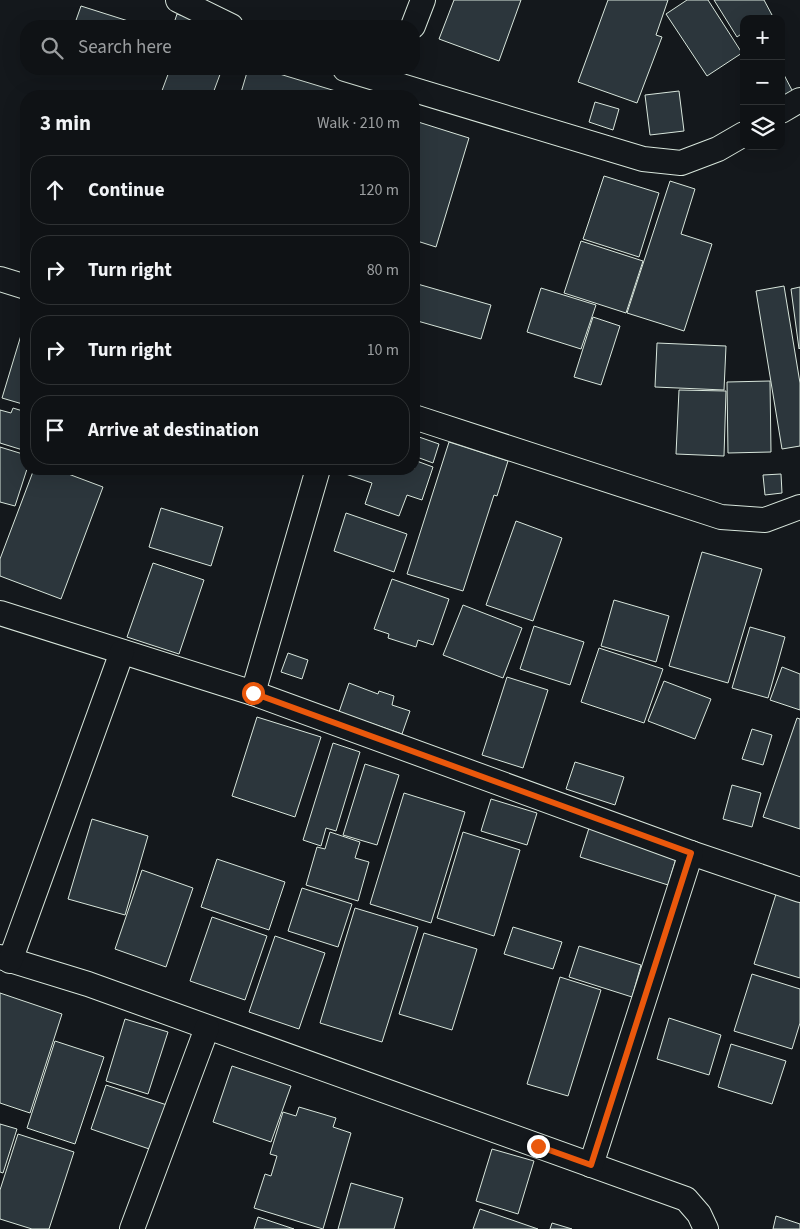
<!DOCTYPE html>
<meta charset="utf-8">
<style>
:root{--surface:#0f1215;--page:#1d2022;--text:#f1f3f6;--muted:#9b9ea0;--line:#2f3234}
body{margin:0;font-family:"Source Sans 3",sans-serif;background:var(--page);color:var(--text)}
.controls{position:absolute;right:15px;top:15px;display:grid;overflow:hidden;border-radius:10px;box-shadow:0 5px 20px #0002}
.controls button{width:45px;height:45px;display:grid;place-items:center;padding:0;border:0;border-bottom:1px solid var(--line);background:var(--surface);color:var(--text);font:25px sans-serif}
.stop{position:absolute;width:15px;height:15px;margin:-11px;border:4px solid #ea580c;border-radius:50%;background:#fff}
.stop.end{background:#ea580c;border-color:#fff;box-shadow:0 1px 5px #0008}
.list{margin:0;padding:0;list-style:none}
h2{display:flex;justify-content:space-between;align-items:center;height:65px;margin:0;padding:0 20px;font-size:21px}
h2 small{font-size:16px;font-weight:400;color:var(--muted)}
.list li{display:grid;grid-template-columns:32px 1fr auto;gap:15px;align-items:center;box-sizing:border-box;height:70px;margin:0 10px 10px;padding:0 10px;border:1px solid var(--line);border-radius:20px}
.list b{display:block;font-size:19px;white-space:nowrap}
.list em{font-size:16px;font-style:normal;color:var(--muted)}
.icon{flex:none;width:28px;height:28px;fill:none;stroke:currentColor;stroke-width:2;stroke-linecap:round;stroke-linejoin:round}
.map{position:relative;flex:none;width:800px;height:1229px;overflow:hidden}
.search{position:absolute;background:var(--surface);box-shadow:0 5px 20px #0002;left:20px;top:20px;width:400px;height:55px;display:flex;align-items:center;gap:12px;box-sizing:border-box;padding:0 18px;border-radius:20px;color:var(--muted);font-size:19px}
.panel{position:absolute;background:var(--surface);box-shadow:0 5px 20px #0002;left:20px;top:90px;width:400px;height:385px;border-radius:20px}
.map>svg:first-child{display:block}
</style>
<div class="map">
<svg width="800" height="1229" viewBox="0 0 800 1229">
<rect width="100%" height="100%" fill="#14181c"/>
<g fill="#2c363c" stroke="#d8e6dc">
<path d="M 454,0 L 521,0 L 499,61 L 439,39 Z"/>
<path d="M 608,0 L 668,0 L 656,35 L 662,37 L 637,103 L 578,82 Z"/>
<path d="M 687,0 L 708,0 L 742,53 L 707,76 L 666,14 Z"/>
<path d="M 714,0 L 764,0 L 772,15 L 766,19 L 744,19 L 744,32 L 737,37 Z"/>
<path d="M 81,6 L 144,26 L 74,26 Z"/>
<path d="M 177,14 L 217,26 L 173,26 Z"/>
<path d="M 135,69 L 154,69 L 152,74 Z"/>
<path d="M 170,69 L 222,69 L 212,96 L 160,96 Z"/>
<path d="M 248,69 L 263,69 L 352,96 L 240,96 Z"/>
<path d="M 781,73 L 783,73 L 793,92 L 781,98 Z"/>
<path d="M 679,91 L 684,131 L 650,135 L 645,95 Z"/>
<path d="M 595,102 L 619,109 L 613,130 L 589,122 Z"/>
<path d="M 415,121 L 469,138 L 436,247 L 414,240 L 414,126 Z"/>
<path d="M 604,176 L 659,193 L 639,257 L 583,239 Z"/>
<path d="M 670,181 L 695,189 L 681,234 L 712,244 L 684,331 L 627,313 Z"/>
<path d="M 581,241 L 643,261 L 626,313 L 564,293 Z"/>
<path d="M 414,283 L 491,305 L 481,339 L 414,320 Z"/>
<path d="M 784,286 L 800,383 L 800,446 L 782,449 L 756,291 Z"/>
<path d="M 800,287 L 800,348 L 799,349 L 791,289 Z"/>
<path d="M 541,288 L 596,305 L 581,349 L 527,332 Z"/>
<path d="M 593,317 L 620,326 L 601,385 L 574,377 Z"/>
<path d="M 25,322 L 26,322 L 26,405 L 2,398 Z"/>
<path d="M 657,343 L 726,346 L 724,390 L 655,387 Z"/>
<path d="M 770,381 L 771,452 L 728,453 L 727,382 Z"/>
<path d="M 679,390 L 726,391 L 724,456 L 676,454 Z"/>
<path d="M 13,408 L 26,412 L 26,451 L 0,443 L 0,410 L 11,413 Z"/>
<path d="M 419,437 L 439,444 L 433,463 L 414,456 L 414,452 Z"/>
<path d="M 449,442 L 508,461 L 497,496 L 494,495 L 463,591 L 407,574 Z"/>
<path d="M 0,447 L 26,455 L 27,469 L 15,506 L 0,502 Z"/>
<path d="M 414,460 L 433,467 L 422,500 L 407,495 L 399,516 L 365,504 L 372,483 L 337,471 L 338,469 L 414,469 Z"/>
<path d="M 34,469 L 55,469 L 103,487 L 61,599 L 0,576 L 0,559 Z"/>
<path d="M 781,474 L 782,493 L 765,495 L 763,475 Z"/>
<path d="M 161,508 L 223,527 L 211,566 L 149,547 Z"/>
<path d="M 346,513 L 407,534 L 394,572 L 334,551 Z"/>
<path d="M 516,521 L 562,538 L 533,621 L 486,605 Z"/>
<path d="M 702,552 L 762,569 L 728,683 L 669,666 Z"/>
<path d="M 153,563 L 204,580 L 179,654 L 127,637 Z"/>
<path d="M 392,579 L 449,599 L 433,645 L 418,640 L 416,647 L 388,638 L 389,634 L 374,629 Z"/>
<path d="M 614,600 L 669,616 L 656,662 L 601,646 Z"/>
<path d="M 463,605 L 522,628 L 503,678 L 443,655 Z"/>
<path d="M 534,626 L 584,642 L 570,685 L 520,669 Z"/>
<path d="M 750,627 L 785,637 L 768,698 L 732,688 Z"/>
<path d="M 599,648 L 663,669 L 644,723 L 581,702 Z"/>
<path d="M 288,653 L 308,660 L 302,679 L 281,672 Z"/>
<path d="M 782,667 L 800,674 L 800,710 L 770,700 Z"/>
<path d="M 507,677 L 548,690 L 523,768 L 482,755 Z"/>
<path d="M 664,681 L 711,699 L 695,739 L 648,721 Z"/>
<path d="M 349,683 L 378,694 L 379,691 L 394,696 L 392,705 L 410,711 L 402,734 L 339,712 Z"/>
<path d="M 257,717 L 321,737 L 295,817 L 232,796 Z"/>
<path d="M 797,718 L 800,719 L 800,829 L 763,817 Z"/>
<path d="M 752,729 L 772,735 L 763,765 L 742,759 Z"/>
<path d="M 333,743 L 360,752 L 336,831 L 326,828 L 321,846 L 303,840 Z"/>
<path d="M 575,762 L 624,777 L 615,805 L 566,789 Z"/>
<path d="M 365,764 L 399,775 L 377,845 L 343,835 Z"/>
<path d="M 732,785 L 761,793 L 752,827 L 723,819 Z"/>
<path d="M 404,793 L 465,812 L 431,923 L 370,904 Z"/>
<path d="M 491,799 L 537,813 L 527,845 L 481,831 Z"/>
<path d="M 92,819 L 148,836 L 125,915 L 68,899 Z"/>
<path d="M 589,828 L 677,855 L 668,885 L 580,857 Z"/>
<path d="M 330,832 L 360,842 L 355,858 L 369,862 L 358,901 L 306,885 L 317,847 L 325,849 Z"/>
<path d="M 463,832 L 520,850 L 494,936 L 437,918 Z"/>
<path d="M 217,859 L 285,882 L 269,930 L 201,907 Z"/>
<path d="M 142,870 L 193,888 L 166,967 L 115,949 Z"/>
<path d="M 302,888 L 352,904 L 338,947 L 288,931 Z"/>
<path d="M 777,891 L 800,898 L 800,978 L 754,964 Z"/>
<path d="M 355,908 L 418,927 L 382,1042 L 320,1023 Z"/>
<path d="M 212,917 L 267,936 L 245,1000 L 190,981 Z"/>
<path d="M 513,927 L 562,942 L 553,969 L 504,954 Z"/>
<path d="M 424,933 L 477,949 L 452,1030 L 399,1014 Z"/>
<path d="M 275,936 L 325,953 L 299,1029 L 249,1012 Z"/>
<path d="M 579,946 L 641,965 L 632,997 L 569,977 Z"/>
<path d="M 752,974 L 800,989 L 800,1023 L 792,1049 L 734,1031 Z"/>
<path d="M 560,977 L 601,990 L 568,1096 L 527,1084 Z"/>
<path d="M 0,993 L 62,1014 L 30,1113 L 0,1103 Z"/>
<path d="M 669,1018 L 721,1035 L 709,1075 L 657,1059 Z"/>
<path d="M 125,1019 L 168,1032 L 148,1094 L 106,1081 Z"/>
<path d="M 55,1041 L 104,1057 L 75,1144 L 27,1128 Z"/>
<path d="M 731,1044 L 786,1061 L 772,1104 L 718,1087 Z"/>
<path d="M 232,1066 L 291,1086 L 271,1142 L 213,1122 Z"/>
<path d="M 106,1085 L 173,1107 L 158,1152 L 91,1129 Z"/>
<path d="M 299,1107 L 336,1118 L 333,1127 L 351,1133 L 323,1229 L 254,1208 L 265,1174 L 271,1176 L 277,1156 L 270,1154 L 283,1112 L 296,1116 Z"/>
<path d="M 0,1124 L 17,1129 L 3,1173 L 0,1172 Z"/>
<path d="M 18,1134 L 74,1152 L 49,1229 L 32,1229 L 0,1219 L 0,1190 Z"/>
<path d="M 492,1149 L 534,1161 L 518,1214 L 476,1201 Z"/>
<path d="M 351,1183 L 403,1198 L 394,1229 L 338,1229 Z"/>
<path d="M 480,1209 L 538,1229 L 473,1229 Z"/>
<path d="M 776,1216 L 800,1224 L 800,1229 L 773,1229 Z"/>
<path d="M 258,1217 L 294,1229 L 254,1229 Z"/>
<path d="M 552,1223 L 572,1229 L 550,1229 Z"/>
</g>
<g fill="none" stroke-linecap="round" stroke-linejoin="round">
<defs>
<g id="minor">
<path d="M 178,0 L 231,26"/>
<path d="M 413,26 L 423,0"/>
<path d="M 345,69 L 643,159 L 681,163 L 718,149 L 744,134"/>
<path d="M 781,111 L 800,100"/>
<path d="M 0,279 L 26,287"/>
<path d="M 414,417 L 721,517 L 765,520 L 800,507"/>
<path d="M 0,613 L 253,693 L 691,853 L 800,890"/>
<path d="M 253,693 L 318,469"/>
<path d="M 0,957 L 88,984 L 686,1199 L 699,1214 L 706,1229"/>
<path d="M 10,961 L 122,652"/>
<path d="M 591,1165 L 691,853"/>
<path d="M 132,1229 L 207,1028"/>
</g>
</defs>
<use href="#minor" stroke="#d8e6dc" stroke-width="26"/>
<use href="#minor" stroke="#14181c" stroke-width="24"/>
</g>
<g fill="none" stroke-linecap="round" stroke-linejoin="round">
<path stroke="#ea580c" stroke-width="6" d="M 253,693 L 691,853 L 591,1165 L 538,1146"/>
</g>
</svg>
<div class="controls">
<button>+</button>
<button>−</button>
<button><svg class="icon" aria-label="layers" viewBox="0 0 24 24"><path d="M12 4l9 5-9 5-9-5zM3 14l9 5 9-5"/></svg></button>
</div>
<div class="stop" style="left:253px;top:693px"></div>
<div class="stop end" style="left:538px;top:1146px"></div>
<div class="search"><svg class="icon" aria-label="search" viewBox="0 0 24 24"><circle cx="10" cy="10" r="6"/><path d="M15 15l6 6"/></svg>Search here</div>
<section class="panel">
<h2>3 min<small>Walk · 210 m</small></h2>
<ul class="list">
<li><svg class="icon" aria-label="ahead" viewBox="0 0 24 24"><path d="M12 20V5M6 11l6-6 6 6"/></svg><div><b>Continue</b></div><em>120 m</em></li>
<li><svg class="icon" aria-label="right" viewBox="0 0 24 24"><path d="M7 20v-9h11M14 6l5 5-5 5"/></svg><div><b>Turn right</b></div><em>80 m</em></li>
<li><svg class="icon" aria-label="right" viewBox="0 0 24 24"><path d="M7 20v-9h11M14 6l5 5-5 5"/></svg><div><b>Turn right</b></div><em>10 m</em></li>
<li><svg class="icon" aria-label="arrive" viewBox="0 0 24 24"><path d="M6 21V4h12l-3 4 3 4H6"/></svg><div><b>Arrive at destination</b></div></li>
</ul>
</section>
</div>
